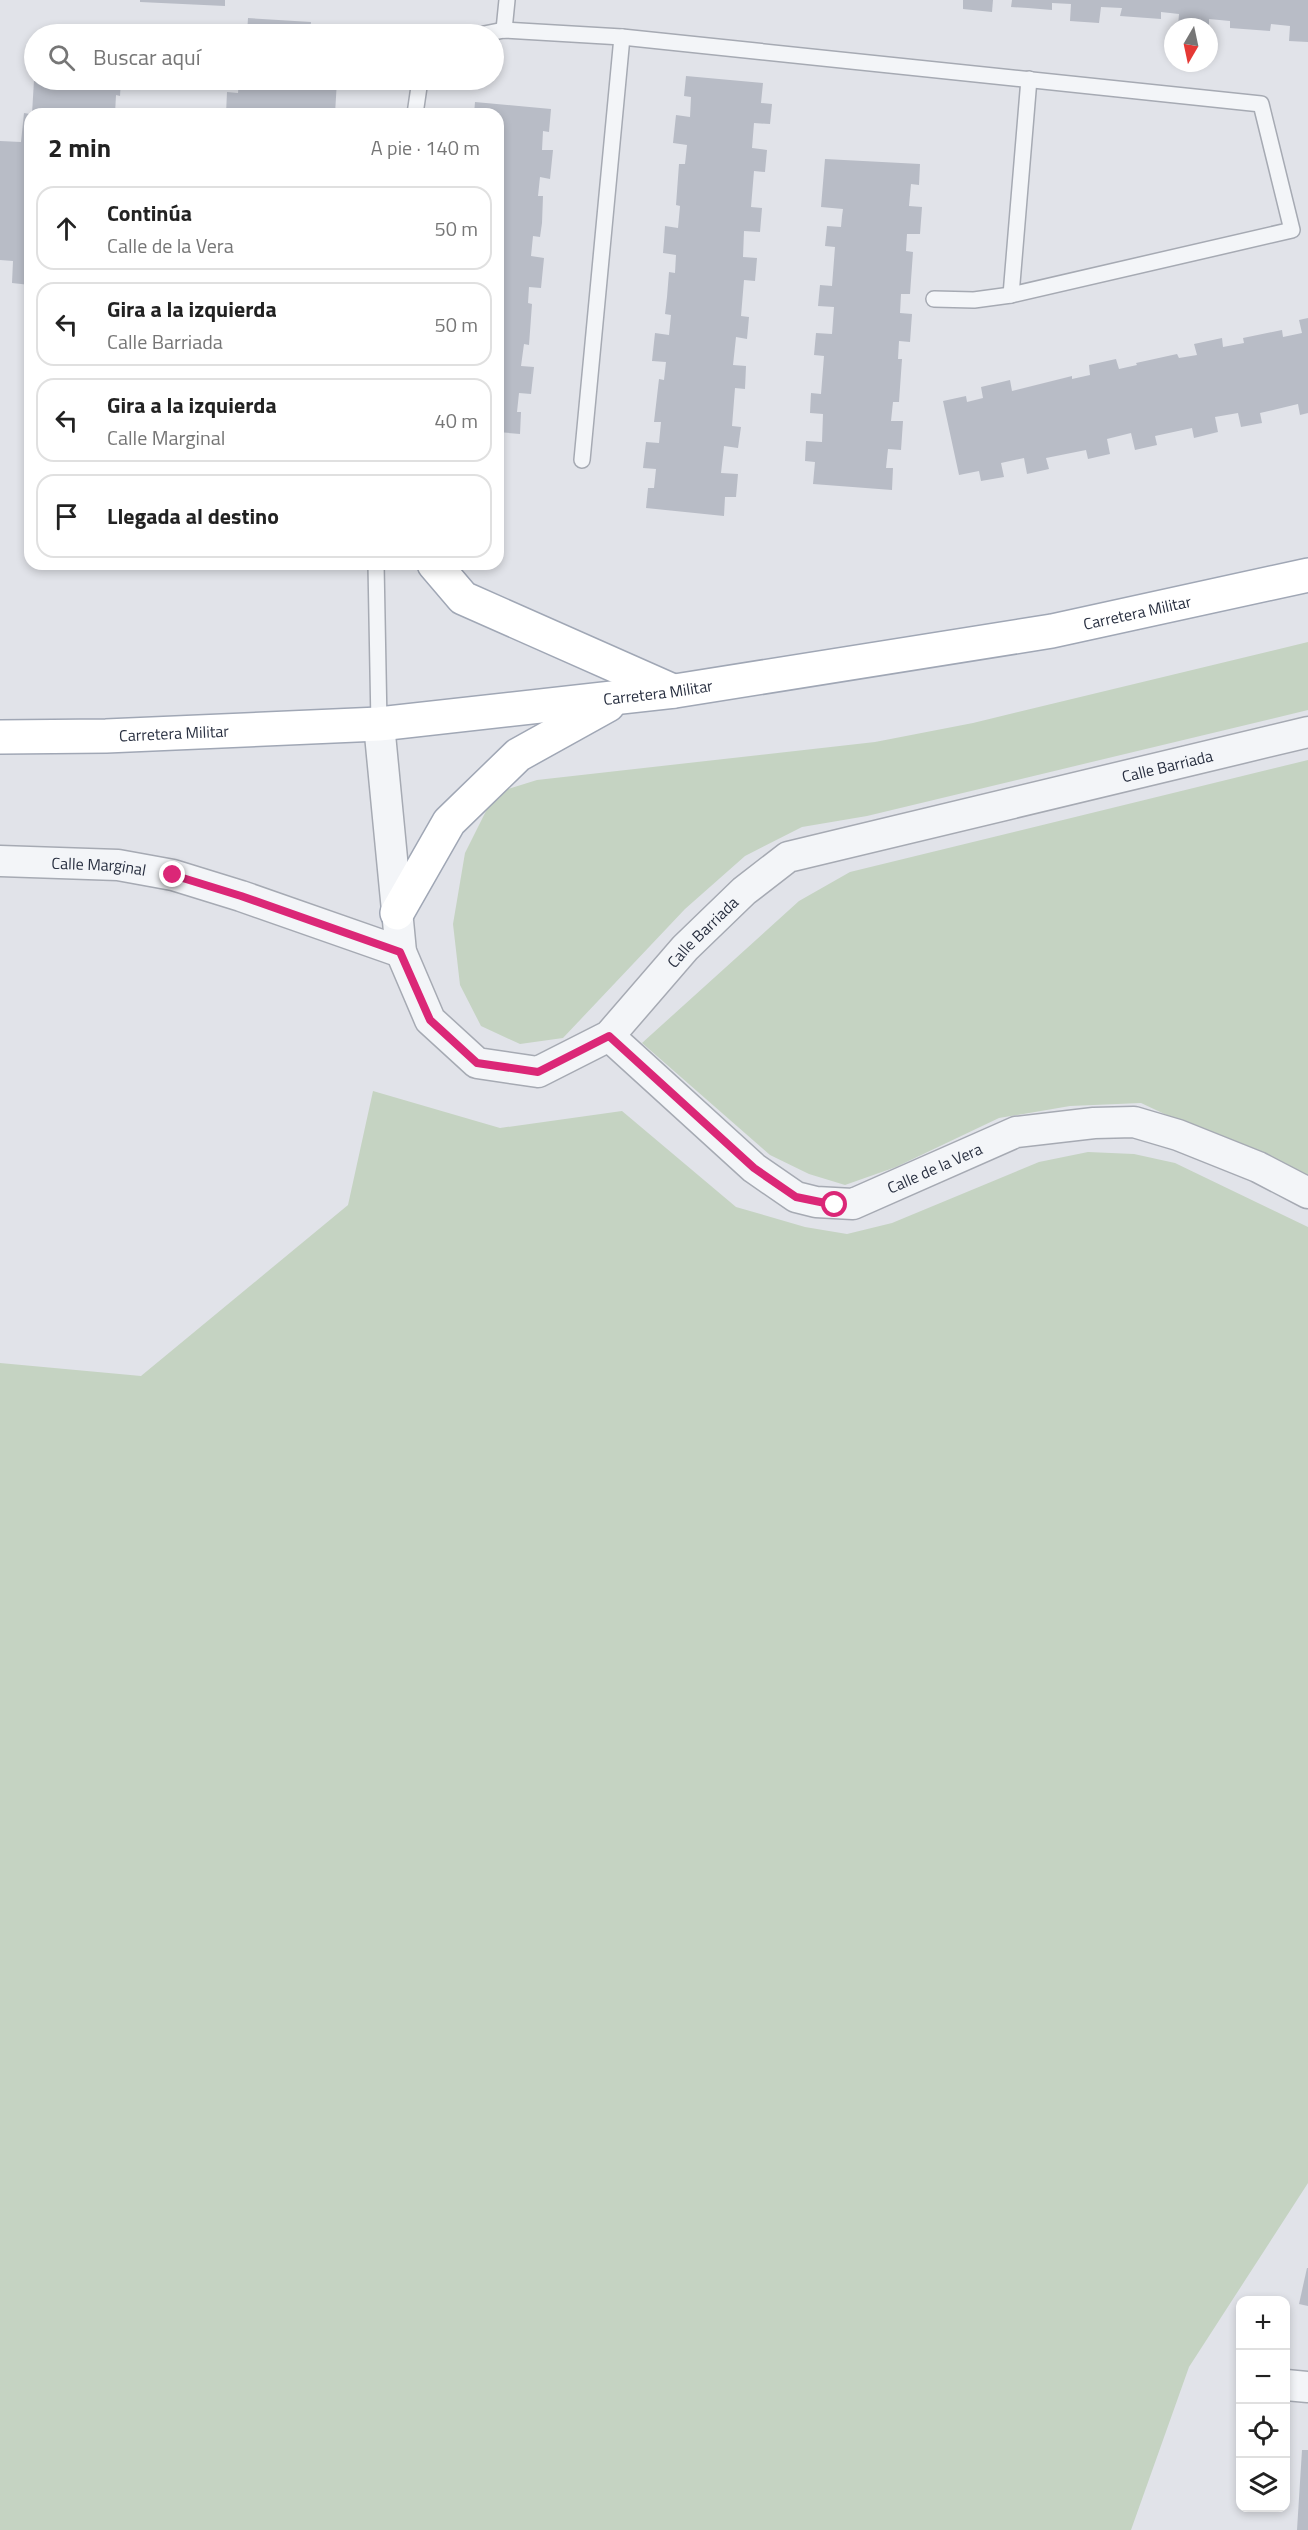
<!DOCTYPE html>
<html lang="es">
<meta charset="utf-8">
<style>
:root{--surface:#fff;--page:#f6f6f6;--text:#222;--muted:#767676;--line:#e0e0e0}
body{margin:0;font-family:"Titillium Web",sans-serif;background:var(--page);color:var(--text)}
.controls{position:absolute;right:18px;bottom:18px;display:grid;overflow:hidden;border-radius:12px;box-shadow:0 3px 9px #0003}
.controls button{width:54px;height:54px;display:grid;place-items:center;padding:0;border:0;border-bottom:2px solid var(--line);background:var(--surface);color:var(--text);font:30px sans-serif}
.compass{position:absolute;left:1164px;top:18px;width:54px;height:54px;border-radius:50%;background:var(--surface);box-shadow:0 3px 9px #0003;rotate:189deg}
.stop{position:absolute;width:18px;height:18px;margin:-14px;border:4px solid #db2777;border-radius:50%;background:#fff}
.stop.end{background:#db2777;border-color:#fff;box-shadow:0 2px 6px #0008}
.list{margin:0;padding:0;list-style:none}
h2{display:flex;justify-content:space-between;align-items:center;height:78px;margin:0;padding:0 24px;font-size:26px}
h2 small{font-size:20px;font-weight:400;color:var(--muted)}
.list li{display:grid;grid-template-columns:39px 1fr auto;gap:18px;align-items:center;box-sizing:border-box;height:84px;margin:0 12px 12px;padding:0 12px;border:2px solid var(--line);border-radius:18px}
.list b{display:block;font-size:22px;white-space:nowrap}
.list p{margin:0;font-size:20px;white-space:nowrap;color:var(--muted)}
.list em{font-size:20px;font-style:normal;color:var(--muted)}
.icon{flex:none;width:33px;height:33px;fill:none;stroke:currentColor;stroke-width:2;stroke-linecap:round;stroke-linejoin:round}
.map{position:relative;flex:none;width:1308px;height:2530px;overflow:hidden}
.search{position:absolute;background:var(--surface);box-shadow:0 3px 9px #0003;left:24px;top:24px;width:480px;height:66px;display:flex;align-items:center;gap:15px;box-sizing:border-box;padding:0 21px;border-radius:33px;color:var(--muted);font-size:22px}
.panel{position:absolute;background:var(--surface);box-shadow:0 3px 9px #0003;left:24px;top:108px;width:480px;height:462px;border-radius:18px}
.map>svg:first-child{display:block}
</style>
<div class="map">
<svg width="1308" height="2530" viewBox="0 0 1308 2530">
<rect width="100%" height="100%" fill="#e1e3e9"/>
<g fill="#c5d3c2">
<path d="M 1308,642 L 1308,710 L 867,816 L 802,827 L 745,856 L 685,909 L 563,1038 L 520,1044 L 481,1026 L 460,985 L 453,924 L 465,853 L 495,793 L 537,780 L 875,742 L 973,723 Z"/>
<path d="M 1308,760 L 1308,1181 L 1141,1103 L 1070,1106 L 999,1118 L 896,1167 L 845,1185 L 809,1174 L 770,1155 L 642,1043 L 799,901 L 850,872 Z"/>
<path d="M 373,1091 L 500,1128 L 622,1111 L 736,1207 L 805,1227 L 847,1234 L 892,1223 L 1039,1162 L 1088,1152 L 1134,1154 L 1175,1163 L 1308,1227 L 1308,2183 L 1189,2367 L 1131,2530 L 0,2530 L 0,1363 L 141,1376 L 348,1205 Z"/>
</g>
<g fill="#b8bcc6">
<path d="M 140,0 L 225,0 L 225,6 L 140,2 Z"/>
<path d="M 963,0 L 993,0 L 992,12 L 963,9 Z"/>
<path d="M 1012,0 L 1308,0 L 1308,42 L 1289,41 L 1290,26 L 1271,24 L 1270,31 L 1230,28 L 1230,21 L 1209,19 L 1209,27 L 1178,27 L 1179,14 L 1161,12 L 1161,19 L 1120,16 L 1122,8 L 1101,7 L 1099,23 L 1070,21 L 1071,4 L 1052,3 L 1052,10 L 1028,8 L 1011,7 Z"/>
<path d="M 248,18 L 311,22 L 310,34 L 247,34 Z"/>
<path d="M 686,76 L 763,83 L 761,103 L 772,104 L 770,124 L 754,123 L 752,148 L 767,150 L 765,172 L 754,171 L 751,207 L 762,208 L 760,232 L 744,231 L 743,257 L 757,258 L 755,281 L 744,280 L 741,316 L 749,317 L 747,339 L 736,337 L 733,365 L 746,366 L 745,389 L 735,388 L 732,426 L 741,427 L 738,448 L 724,446 L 721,473 L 738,474 L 736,497 L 725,497 L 724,516 L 646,508 L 648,488 L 654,488 L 656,469 L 643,468 L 646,442 L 659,443 L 661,422 L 654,422 L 659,379 L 664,380 L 666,362 L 652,361 L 655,333 L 669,335 L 671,315 L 665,314 L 667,297 L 669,272 L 675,273 L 676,255 L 663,253 L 664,241 L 665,226 L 678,228 L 680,206 L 676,205 L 679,164 L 685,164 L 687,145 L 673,143 L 676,115 L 690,117 L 691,97 L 684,96 Z"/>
<path d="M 34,80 L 121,80 L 120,96 L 116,95 L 115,114 L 32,114 Z"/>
<path d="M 239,80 L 337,80 L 335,114 L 226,114 L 227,92 L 238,93 Z"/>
<path d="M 475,102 L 551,109 L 549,132 L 543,131 L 542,150 L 553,150 L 550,179 L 540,177 L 538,196 L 543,196 L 542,223 L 540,237 L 533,236 L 531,256 L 544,258 L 541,288 L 529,287 L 528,303 L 532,304 L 529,345 L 524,344 L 521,366 L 534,367 L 531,394 L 519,393 L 517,412 L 521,412 L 520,434 L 498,432 L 498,114 L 474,114 Z"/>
<path d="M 24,113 L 30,114 L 30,285 L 12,283 L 13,261 L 0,260 L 0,141 L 21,142 Z"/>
<path d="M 825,159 L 920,164 L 919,185 L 911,184 L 909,206 L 922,207 L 920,234 L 907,234 L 906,251 L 913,252 L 910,294 L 901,294 L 900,313 L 912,314 L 910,342 L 899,341 L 898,359 L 902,359 L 899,402 L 893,402 L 891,421 L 903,421 L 901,450 L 888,449 L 886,468 L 893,468 L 892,490 L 813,484 L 815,462 L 805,461 L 806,441 L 822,442 L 823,414 L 810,413 L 811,393 L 821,394 L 824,356 L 814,355 L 816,333 L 832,334 L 834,307 L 818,306 L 820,285 L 832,286 L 835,247 L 825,246 L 827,226 L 841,227 L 842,216 L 843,209 L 821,207 Z"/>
<path d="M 1308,318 L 1308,413 L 1300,415 L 1298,404 L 1260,413 L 1262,423 L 1241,427 L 1238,413 L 1215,417 L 1218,432 L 1194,438 L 1192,428 L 1155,436 L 1157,445 L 1135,450 L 1131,433 L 1107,439 L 1110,454 L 1088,459 L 1086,450 L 1046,458 L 1049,469 L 1027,474 L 1024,458 L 1001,463 L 1004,477 L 981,481 L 979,471 L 959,475 L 943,401 L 966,396 L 967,402 L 983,398 L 981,387 L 1010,380 L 1012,391 L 1072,376 L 1072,379 L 1090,375 L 1089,365 L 1116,359 L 1119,369 L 1137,365 L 1136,363 L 1177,354 L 1179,358 L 1197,355 L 1194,344 L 1222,338 L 1223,347 L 1244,343 L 1243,338 L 1282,330 L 1283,337 L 1302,333 L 1299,320 Z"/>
<path d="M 1307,2268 L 1308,2268 L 1308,2306 L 1299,2304 Z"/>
<path d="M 1302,2450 L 1308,2450 L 1308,2530 L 1297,2530 Z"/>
</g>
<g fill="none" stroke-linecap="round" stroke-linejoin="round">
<defs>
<g id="lane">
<path d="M 504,30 L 507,0"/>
<path d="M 484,34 L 504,30 L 622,37 L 1261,104 L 1292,230 L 1011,295 L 974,300 L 934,299"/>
<path d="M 415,114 L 420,80"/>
<path d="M 1011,295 L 1029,79"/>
<path d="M 582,460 L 622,37"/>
<path d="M 376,564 L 379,724"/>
</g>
<g id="street">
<path id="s1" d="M 379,724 L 401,952 L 430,1020 L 477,1063 L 538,1072 L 609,1036 L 685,948 L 744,891 L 788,857 L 1308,732"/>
<path id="s2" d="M 0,861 L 118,865 L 173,875 L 241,896 L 401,952"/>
<path id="s3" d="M 609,1036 L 754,1168 L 796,1197 L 816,1202 L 853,1204 L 1016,1132 L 1094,1123 L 1134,1122 L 1178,1135 L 1258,1167 L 1308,1193"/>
<path d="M 1286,2385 L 1308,2387"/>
</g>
<g id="primary">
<path d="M 434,564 L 463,598 L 673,691"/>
<path id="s4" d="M 0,737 L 106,736 L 379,724 L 675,691 L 1052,631 L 1308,575"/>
<path d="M 397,913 L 449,822 L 518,755 L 608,705"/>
</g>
</defs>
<use href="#lane" stroke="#a6aab3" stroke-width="18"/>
<use href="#street" stroke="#a6aab3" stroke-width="33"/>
<use href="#primary" stroke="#a0a7b5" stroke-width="36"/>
<use href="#lane" stroke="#f3f5f8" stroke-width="15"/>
<use href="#street" stroke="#f3f5f8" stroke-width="30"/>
<use href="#primary" stroke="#fff" stroke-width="33"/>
</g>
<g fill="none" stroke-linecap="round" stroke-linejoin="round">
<path stroke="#db2777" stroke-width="8" d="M 173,875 L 241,896 L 400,952 L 430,1020 L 477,1063 L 538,1072 L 609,1036 L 754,1168 L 796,1197 L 835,1205"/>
</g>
<g text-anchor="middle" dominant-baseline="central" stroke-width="6" stroke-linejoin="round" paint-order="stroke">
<g font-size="16" fill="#293041" stroke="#f0f2f7">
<text stroke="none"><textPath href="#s4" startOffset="1146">Carretera Militar</textPath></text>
<text stroke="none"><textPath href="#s4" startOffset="660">Carretera Militar</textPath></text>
<text stroke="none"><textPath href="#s4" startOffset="174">Carretera Militar</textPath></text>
<text stroke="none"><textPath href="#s1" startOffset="1152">Calle Barriada</textPath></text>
<text stroke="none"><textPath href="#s2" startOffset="99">Calle Marginal</textPath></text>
<text stroke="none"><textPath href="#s1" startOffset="648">Calle Barriada</textPath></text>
<text stroke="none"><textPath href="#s3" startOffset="394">Calle de la Vera</textPath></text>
</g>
</g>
</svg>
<div class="controls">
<button>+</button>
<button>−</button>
<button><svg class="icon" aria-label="locate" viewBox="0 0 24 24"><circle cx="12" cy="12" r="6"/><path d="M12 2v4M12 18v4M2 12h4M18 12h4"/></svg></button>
<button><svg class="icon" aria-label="layers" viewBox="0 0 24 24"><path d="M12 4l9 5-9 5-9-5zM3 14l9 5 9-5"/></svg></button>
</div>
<svg class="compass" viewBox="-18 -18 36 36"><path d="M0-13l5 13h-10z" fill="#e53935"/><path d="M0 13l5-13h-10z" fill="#767676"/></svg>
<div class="stop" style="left:835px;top:1205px"></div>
<div class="stop end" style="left:173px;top:875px"></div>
<div class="search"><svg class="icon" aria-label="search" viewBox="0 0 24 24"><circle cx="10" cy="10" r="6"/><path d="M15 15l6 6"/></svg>Buscar aquí</div>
<section class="panel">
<h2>2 min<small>A pie · 140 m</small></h2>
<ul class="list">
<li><svg class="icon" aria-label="ahead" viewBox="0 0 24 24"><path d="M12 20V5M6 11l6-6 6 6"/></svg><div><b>Continúa</b><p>Calle de la Vera</p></div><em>50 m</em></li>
<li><svg class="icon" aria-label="left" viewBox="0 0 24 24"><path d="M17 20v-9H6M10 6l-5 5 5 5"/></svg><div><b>Gira a la izquierda</b><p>Calle Barriada</p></div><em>50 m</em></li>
<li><svg class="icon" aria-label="left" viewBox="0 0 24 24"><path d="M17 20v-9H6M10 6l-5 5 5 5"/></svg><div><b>Gira a la izquierda</b><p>Calle Marginal</p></div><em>40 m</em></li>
<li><svg class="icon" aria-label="arrive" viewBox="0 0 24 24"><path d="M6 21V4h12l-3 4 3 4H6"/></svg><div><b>Llegada al destino</b></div></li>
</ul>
</section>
</div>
